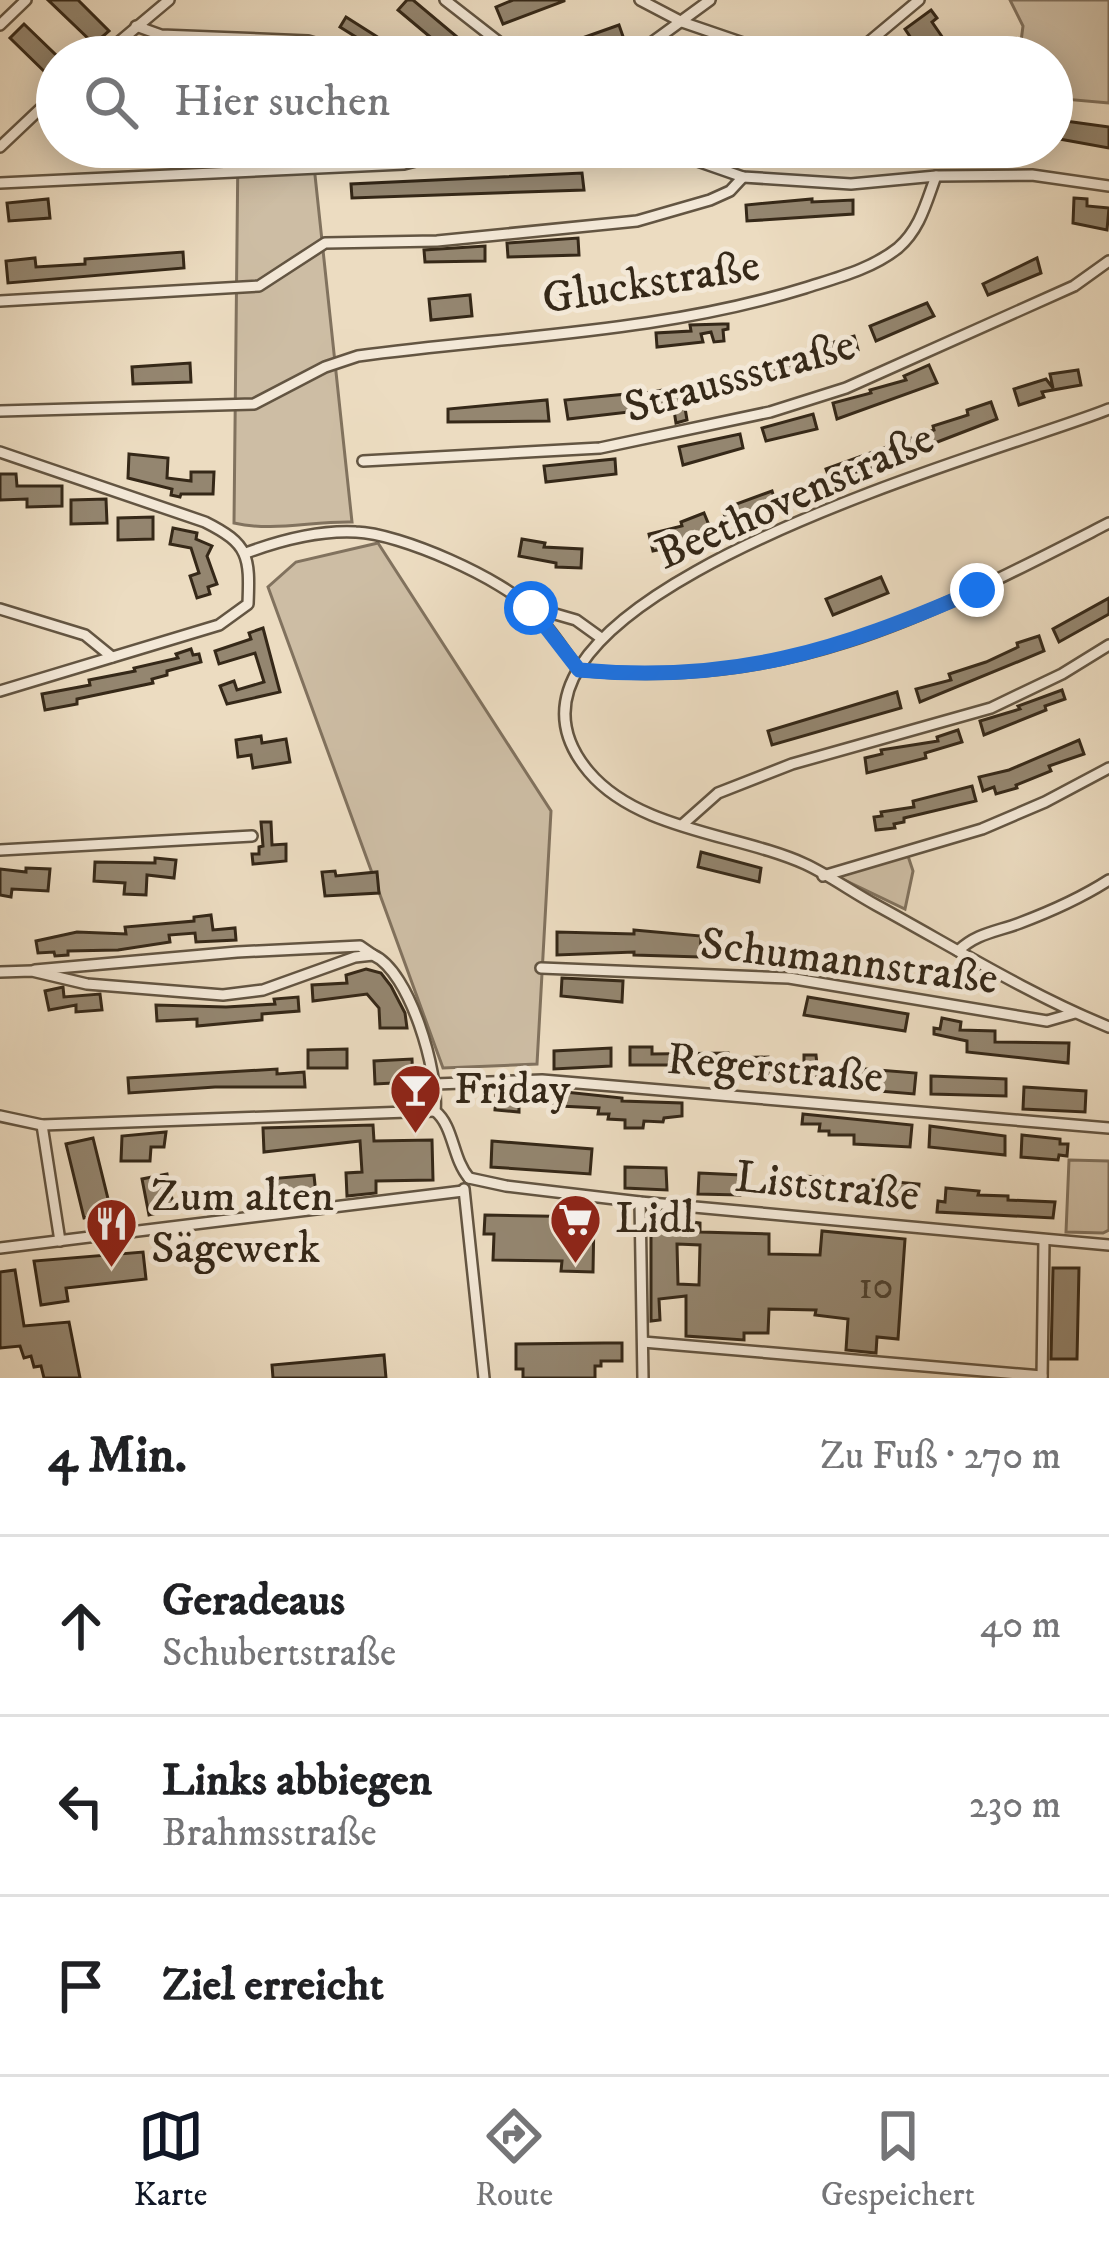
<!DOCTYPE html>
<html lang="de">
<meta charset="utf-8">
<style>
:root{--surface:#fff;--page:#f2f2f2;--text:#202124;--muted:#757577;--line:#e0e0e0;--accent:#111827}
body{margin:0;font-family:"IM FELL DW Pica",serif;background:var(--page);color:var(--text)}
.stop{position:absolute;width:36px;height:36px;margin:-27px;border:9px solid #1a73e8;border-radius:50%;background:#fff}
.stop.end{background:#1a73e8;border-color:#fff;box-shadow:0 3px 12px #0008}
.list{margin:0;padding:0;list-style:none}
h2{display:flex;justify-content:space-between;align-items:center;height:156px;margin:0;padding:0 48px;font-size:51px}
h2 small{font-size:39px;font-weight:400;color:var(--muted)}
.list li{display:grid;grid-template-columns:78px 1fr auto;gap:36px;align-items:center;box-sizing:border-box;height:180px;padding:0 48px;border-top:3px solid var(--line)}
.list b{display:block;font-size:45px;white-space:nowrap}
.list p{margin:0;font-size:39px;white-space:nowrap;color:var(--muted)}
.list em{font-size:39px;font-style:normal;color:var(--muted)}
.icon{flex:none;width:66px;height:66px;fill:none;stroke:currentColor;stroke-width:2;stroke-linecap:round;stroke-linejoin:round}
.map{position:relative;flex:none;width:1109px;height:1378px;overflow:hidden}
.search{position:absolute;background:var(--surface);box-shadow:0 6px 30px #0003;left:36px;right:36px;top:36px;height:132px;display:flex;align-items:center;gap:30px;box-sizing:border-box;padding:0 42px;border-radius:66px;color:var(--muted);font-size:45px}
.sheet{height:696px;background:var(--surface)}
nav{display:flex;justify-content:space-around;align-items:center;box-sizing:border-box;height:168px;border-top:3px solid var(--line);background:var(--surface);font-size:33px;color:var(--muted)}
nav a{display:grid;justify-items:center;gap:6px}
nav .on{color:var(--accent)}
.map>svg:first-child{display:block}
</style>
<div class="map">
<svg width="1109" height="1378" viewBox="0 0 1109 1378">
<rect width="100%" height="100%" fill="#ecdcc1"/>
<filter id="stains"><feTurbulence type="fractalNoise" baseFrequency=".00167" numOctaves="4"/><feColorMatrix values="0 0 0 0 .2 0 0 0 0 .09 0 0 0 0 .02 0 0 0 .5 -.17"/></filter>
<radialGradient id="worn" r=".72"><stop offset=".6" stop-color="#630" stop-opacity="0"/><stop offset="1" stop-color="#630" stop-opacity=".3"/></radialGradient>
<g fill="#cdbda4" stroke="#81725e" stroke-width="3">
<path d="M 1010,0 L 1109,0 L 1109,103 L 1052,98 L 1052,57 L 1019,57 L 1023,26 Z"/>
<path d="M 238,147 L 312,147 L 352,522 C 312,521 273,532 234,523 Z"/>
<path d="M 378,543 L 551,811 L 537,1064 L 443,1068 L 268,587 L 296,562 Z"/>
<path d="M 908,856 L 913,871 L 905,909 L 834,875 Z"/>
<path d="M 1069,1160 L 1109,1161 L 1109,1230 L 1103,1233 L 1066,1232 Z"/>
</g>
<g fill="#948670" stroke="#352818" stroke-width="3" fill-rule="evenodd">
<path d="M 48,0 L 78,0 L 109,31 L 94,44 Z"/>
<path d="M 407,0 L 413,0 L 481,57 L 454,57 L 398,10 Z"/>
<path d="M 513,0 L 564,0 L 564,1 L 503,24 L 496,7 Z"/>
<path d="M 931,10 L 937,18 L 932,22 L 943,38 L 921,53 L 905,29 Z"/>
<path d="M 346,17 L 409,57 L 388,57 L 340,27 Z"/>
<path d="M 24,24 L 57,56 L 57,74 L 52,79 L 10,38 Z"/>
<path d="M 619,25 L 626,45 L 592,57 L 561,57 L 557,47 Z"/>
<path d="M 1058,120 L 1109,127 L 1109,148 L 1054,138 Z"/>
<path d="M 582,173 L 584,190 L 352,198 L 351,184 Z"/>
<path d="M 1074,198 L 1087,199 L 1087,206 L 1109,208 L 1107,230 L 1073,223 Z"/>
<path d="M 48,199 L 50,218 L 9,221 L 7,203 Z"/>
<path d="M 812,199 L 812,202 L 853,200 L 853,214 L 747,221 L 746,205 Z"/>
<path d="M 578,238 L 579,255 L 508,257 L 507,243 Z"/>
<path d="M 485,246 L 485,261 L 425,262 L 424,250 Z"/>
<path d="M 183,252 L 184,268 L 8,283 L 6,261 L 35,258 L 36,267 L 85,264 L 85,259 Z"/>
<path d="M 1037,258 L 1041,273 L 988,295 L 983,284 Z"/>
<path d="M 470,295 L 472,316 L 431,320 L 429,299 Z"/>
<path d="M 927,303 L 934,316 L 876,341 L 870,326 Z"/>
<path d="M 723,324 L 728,324 L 728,329 L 723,330 L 724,341 L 714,342 L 711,332 L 701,334 L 703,342 L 657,347 L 656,333 L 691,331 L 690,325 Z"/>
<path d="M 854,336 L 858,350 L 796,374 L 795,370 L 727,390 L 723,375 Z"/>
<path d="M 190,363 L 191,382 L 133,384 L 132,367 Z"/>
<path d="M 929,365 L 937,383 L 837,419 L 833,403 L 871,393 L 870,390 L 906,380 L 904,376 Z"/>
<path d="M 1078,370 L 1081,385 L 1042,392 L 1044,397 L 1019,405 L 1014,389 L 1046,379 L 1053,388 L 1050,374 Z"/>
<path d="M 708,382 L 710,398 L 684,402 L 687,420 L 676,423 L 673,404 L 648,408 L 646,393 Z"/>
<path d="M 627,394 L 629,412 L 568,419 L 565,400 Z"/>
<path d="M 547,400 L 549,421 L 448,422 L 448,409 Z"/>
<path d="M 991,402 L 997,419 L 831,483 L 826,469 L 934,430 L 933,426 L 968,415 L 967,410 Z"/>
<path d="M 813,414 L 817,429 L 766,441 L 762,428 Z"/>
<path d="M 740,434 L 743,448 L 683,465 L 679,447 Z"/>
<path d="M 129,454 L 168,458 L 167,478 L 191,481 L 191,472 L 214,472 L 213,494 L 181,494 L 180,497 L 171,495 L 172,489 L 128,478 Z"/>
<path d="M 615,459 L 616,474 L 546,482 L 544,466 Z"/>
<path d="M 0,474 L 16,474 L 17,486 L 62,486 L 62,506 L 27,507 L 27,499 L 0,500 Z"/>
<path d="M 772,491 L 776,504 L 727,525 L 723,509 Z"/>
<path d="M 106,499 L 107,523 L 71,524 L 71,500 Z"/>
<path d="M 704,513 L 711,530 L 676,546 L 653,551 L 649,534 L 682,526 L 681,522 Z"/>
<path d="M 153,517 L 153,539 L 118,540 L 118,518 Z"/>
<path d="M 173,528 L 197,533 L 196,539 L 212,546 L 207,556 L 217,584 L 208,587 L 210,594 L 197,598 L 190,576 L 199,573 L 191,548 L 170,544 Z"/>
<path d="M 522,539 L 545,543 L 544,547 L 582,549 L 581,568 L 556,567 L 556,563 L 519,556 Z"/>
<path d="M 881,577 L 888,593 L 833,615 L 826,599 Z"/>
<path d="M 1109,598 L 1109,614 L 1059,642 L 1053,629 Z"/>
<path d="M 263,628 L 280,692 L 227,704 L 220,686 L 234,681 L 237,690 L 264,682 L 255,653 L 219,664 L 215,651 L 251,639 L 249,633 Z"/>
<path d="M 1039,636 L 1044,651 L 920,702 L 916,689 L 951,680 L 949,674 L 986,662 L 1018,647 L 1017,643 Z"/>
<path d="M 191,649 L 193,655 L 199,654 L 201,662 L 167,671 L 167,675 L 152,679 L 153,683 L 77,699 L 77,704 L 45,710 L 42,694 L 90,685 L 89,680 L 135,671 L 134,668 L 178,658 L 176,654 Z"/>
<path d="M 1062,690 L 1065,699 L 1045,706 L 1046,710 L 984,735 L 980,721 L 1020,709 L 1018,706 Z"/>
<path d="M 897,692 L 901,708 L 772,745 L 768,731 Z"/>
<path d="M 958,730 L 962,742 L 925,753 L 926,758 L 867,773 L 865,758 L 882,754 L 881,750 L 938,741 L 937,737 Z"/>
<path d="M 261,736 L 262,743 L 286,739 L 290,762 L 253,768 L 251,755 L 238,757 L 236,740 Z"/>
<path d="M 1079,740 L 1084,754 L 1049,766 L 1051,771 L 1016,785 L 1017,788 L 996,794 L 994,787 L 983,791 L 979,777 L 1009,770 Z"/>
<path d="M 972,786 L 976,801 L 904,818 L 904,822 L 894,824 L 895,828 L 876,830 L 874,817 L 882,816 L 881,812 L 914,807 L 913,801 Z"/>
<path d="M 261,822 L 271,822 L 272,845 L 286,844 L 286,861 L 253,864 L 252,854 L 259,854 L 259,847 L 263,846 Z"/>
<path d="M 701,852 L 761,868 L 759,882 L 698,867 Z"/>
<path d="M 155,858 L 176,860 L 174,878 L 147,875 L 146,895 L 124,894 L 125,883 L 94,881 L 95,862 L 155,863 Z"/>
<path d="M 26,868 L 50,869 L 48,891 L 12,889 L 11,897 L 0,895 L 0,869 L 26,872 Z"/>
<path d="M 335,871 L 336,876 L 377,872 L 379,893 L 325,896 L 322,872 Z"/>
<path d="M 211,915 L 213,930 L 235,928 L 236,940 L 196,942 L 195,933 L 169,935 L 170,942 L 118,950 L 68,951 L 68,955 L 55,956 L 54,952 L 38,953 L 36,941 L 77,932 L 126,934 L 125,927 L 194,921 L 194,917 Z"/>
<path d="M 634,930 L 701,936 L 700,957 L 634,955 L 634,952 L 557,955 L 557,932 L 634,934 Z"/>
<path d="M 366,969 L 381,973 L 391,986 L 405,1013 L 407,1028 L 380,1028 L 379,1008 L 367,994 L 313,1001 L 312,985 L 347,983 L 346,975 Z"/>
<path d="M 562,978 L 623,981 L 622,1002 L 561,996 Z"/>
<path d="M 63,987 L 64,997 L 100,994 L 102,1010 L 76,1012 L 76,1005 L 49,1010 L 45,991 Z"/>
<path d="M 298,997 L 299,1011 L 262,1014 L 262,1020 L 197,1026 L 197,1019 L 157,1021 L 156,1005 L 226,1007 L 275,1004 L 274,999 Z"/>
<path d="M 808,997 L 908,1014 L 905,1031 L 804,1015 Z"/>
<path d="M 942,1018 L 961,1022 L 960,1030 L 995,1031 L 995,1042 L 1069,1043 L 1068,1063 L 967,1052 L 967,1041 L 934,1034 L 934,1028 L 940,1029 Z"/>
<path d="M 630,1047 L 652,1047 L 652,1054 L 728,1053 L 728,1058 L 768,1057 L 768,1076 L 693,1071 L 693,1075 L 669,1075 L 670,1065 L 630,1065 Z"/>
<path d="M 611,1048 L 611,1066 L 554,1069 L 554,1051 Z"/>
<path d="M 347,1049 L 347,1068 L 308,1068 L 308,1050 Z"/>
<path d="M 804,1055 L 816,1055 L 817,1065 L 916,1073 L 914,1094 L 831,1087 L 831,1074 L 804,1076 Z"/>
<path d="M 412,1059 L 413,1082 L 375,1084 L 374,1061 Z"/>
<path d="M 277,1069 L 277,1074 L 304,1072 L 305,1087 L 215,1087 L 129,1093 L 128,1078 Z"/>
<path d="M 931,1076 L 1006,1079 L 1006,1096 L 931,1094 Z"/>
<path d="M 1024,1087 L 1086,1091 L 1085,1112 L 1023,1109 Z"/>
<path d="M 537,1089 L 622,1098 L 622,1101 L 682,1103 L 682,1116 L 664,1118 L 663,1122 L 644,1121 L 643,1128 L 625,1128 L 625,1120 L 608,1119 L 609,1114 L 598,1114 L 599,1108 L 519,1104 L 519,1112 L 495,1110 L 496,1093 L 537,1096 Z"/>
<path d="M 803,1114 L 912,1125 L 910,1147 L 854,1144 L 854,1135 L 829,1135 L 829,1131 L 819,1131 L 820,1124 L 802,1124 Z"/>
<path d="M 373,1125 L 374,1141 L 432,1140 L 433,1180 L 376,1181 L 376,1193 L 347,1196 L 346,1173 L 362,1172 L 360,1141 L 264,1152 L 263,1128 Z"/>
<path d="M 930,1126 L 1005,1136 L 1005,1155 L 929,1147 Z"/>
<path d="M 166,1132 L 164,1147 L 151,1147 L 150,1161 L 121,1161 L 122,1136 Z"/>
<path d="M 1022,1135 L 1060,1139 L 1060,1144 L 1068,1144 L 1067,1156 L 1059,1155 L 1058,1160 L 1021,1157 Z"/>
<path d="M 93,1138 L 111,1211 L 84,1218 L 66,1144 Z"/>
<path d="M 492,1141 L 592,1149 L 590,1174 L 491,1167 Z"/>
<path d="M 625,1167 L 666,1168 L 667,1190 L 625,1188 Z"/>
<path d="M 699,1173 L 741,1175 L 740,1195 L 698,1194 Z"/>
<path d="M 167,1174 L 174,1209 L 149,1215 L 142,1179 Z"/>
<path d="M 314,1175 L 316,1195 L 270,1200 L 268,1179 Z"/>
<path d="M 776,1175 L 822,1177 L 821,1196 L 775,1195 Z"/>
<path d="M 873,1180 L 919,1184 L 917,1206 L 872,1203 Z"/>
<path d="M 946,1188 L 979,1191 L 978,1195 L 1008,1196 L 1008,1200 L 1055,1202 L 1053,1218 L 937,1212 L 938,1201 L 945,1202 Z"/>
<path d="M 485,1215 L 594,1217 L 593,1272 L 561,1271 L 562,1261 L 493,1260 L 494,1234 L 484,1234 Z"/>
<path d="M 651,1216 L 700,1223 L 700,1232 L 769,1234 L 769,1254 L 820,1255 L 822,1231 L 905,1239 L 898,1339 L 877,1337 L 876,1353 L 846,1350 L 848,1319 L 815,1315 L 816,1310 L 769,1309 L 768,1333 L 744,1333 L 744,1340 L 686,1336 L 686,1296 L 659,1299 L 660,1320 L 651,1321 ZM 677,1244 L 700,1245 L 699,1285 L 678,1284 Z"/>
<path d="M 143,1252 L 146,1279 L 66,1288 L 68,1301 L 41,1305 L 34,1261 Z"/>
<path d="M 1053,1268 L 1079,1268 L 1077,1359 L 1051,1359 Z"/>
<path d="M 15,1270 L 24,1326 L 69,1322 L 80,1378 L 44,1378 L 41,1366 L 34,1367 L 31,1356 L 24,1358 L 20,1346 L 0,1348 L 0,1272 Z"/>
<path d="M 604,1343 L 622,1343 L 622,1361 L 601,1361 L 601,1366 L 595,1366 L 595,1378 L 523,1378 L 523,1369 L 516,1369 L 516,1344 Z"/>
<path d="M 384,1355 L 386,1378 L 273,1378 L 272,1365 Z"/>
</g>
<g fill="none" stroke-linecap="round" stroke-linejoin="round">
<defs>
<g id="minor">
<path d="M 445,0 L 518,57"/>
<path d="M 640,0 L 682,22 L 758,48 L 808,50 L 864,46 L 919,0"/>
<path d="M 0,25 L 26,0"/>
<path d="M 136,26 L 161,35 L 308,41 L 361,57"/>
<path d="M 101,57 L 169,0"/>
<path d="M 632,57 L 710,0"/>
<path d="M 0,147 L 57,93"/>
<path d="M 657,147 L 743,177 L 851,184 L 936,176 L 1032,175 L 1109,186"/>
<path d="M 0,183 L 404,164 L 471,147"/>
<path d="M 0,301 L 259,286 L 325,243 L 437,241 L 637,221 L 710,200 L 730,191 L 743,177"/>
<path d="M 1109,409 C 1016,448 441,597 589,772 C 639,831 739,834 805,864 C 829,875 852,892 876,905 C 953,947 1028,994 1109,1027"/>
<path d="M 0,411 L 254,404 L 325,367 L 358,356 C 508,336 660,333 805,288 C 836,278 872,269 898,248 C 920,229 926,203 936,176"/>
<path d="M 0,452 L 205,522 C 249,544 250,556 248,604 L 219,625 L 0,691"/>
<path d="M 363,461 L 600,448 L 770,412 L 846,388 L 1074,286 L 1109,261"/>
<path d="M 246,553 C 281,540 318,530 356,532 C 399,533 504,579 533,611 C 550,628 564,651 579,670 C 791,690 927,616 1109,523"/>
<path d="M 531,607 L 576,620 L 601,638"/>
<path d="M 0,609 L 85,635 L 112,657"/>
<path d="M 682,825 L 718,793 L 792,764 L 991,708 L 1062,674 L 1109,645"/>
<path d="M 0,850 L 252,836"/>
<path d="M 823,876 L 982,829 L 1045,802 L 1109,768"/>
<path d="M 958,951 C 977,933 996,932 1020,923 C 1052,911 1081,898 1109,880"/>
<path d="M 541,968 L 789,978 L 1047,1021 L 1075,1013"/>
<path d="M 35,970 L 237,952 L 360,946 L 373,955"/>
<path d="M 0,972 L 32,971 L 87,984 L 223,995 L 263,990 L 355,957 L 373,955 C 410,971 439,1073 435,1111 C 454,1126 452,1158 469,1178"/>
<path d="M 435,1084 L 542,1080 L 1109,1128"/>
<path d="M 0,1116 L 42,1125 L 435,1111"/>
<path d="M 42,1125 L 60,1241"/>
<path d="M 469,1178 L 506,1186 L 640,1202 L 1109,1245"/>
<path d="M 464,1189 L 484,1378"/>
<path d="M 640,1202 L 643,1378"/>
<path d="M 0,1248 L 463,1191"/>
<path d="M 643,1342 L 1042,1376"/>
<path d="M 1042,1378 L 1044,1240"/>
</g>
</defs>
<use href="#minor" stroke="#635542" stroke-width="14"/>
<use href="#minor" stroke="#f3e8d7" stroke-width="9"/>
</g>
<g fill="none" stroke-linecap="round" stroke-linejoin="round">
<path stroke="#1a73e8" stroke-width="15" d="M 531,608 L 579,670 C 732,684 838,651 977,590"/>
</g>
<defs>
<symbol id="bar-pin" viewBox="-11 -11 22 30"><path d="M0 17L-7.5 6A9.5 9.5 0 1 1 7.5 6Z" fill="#8f2418" stroke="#f3e8d7"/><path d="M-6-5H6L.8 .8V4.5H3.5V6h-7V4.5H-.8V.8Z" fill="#fff"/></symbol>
<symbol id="supermarket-pin" viewBox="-11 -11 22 30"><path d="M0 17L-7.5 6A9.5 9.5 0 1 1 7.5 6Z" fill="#8f2418" stroke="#f3e8d7"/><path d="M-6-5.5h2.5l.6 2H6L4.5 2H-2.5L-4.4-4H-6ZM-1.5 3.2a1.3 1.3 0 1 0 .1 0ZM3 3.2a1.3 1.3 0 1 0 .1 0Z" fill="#fff"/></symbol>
<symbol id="restaurant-pin" viewBox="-11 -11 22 30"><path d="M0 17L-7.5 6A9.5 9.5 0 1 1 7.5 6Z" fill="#8f2418" stroke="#f3e8d7"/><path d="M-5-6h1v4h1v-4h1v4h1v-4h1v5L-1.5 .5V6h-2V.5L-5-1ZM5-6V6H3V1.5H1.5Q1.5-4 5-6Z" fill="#fff"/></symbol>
</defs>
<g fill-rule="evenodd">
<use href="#bar-pin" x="386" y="1060" width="59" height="81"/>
<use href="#supermarket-pin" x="546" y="1190" width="59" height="81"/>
<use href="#restaurant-pin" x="82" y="1194" width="59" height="81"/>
</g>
<g text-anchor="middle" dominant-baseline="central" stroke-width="10" stroke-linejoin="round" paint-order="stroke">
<g font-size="39" fill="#4d402e">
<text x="876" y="1286">10</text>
</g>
<g font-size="45" fill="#352818" stroke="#f3e8d7">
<text transform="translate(651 283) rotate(-9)">Gluckstraße</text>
<text transform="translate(740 377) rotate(-16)">Straussstraße</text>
<text transform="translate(795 497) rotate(-24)">Beethovenstraße</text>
<text transform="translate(849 962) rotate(7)">Schumannstraße</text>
<text transform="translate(775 1069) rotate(5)">Regerstraße</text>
<text transform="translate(827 1187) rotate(6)">Liststraße</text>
</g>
<g font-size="45" fill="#352818" stroke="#f3e8d7" text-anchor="start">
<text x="454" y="1090">Friday</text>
<text x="151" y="1197">Zum alten<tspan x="151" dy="52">Sägewerk</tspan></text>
<text x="615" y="1219">Lidl</text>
</g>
</g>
<rect width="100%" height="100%" filter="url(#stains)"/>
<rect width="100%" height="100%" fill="url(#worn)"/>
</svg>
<div class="stop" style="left:531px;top:608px"></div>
<div class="stop end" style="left:977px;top:590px"></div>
<div class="search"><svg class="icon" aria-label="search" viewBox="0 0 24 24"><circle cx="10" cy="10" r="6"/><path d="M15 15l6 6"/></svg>Hier suchen</div>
</div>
<section class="sheet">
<h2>4 Min.<small>Zu Fuß · 270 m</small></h2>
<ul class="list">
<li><svg class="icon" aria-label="ahead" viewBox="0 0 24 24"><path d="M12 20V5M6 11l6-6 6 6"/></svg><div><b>Geradeaus</b><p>Schubertstraße</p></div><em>40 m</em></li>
<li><svg class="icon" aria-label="left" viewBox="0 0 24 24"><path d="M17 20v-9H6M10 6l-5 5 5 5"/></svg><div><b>Links abbiegen</b><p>Brahmsstraße</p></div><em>230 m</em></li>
<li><svg class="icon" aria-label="arrive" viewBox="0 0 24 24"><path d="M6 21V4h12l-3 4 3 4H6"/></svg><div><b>Ziel erreicht</b></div></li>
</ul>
</section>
<nav>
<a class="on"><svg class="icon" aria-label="map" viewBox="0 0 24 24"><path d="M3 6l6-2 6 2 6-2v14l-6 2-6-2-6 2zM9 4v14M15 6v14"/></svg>Karte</a>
<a><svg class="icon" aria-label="directions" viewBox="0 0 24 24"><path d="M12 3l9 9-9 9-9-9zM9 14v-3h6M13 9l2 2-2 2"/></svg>Route</a>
<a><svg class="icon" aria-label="saved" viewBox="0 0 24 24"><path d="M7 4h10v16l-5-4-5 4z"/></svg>Gespeichert</a>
</nav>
